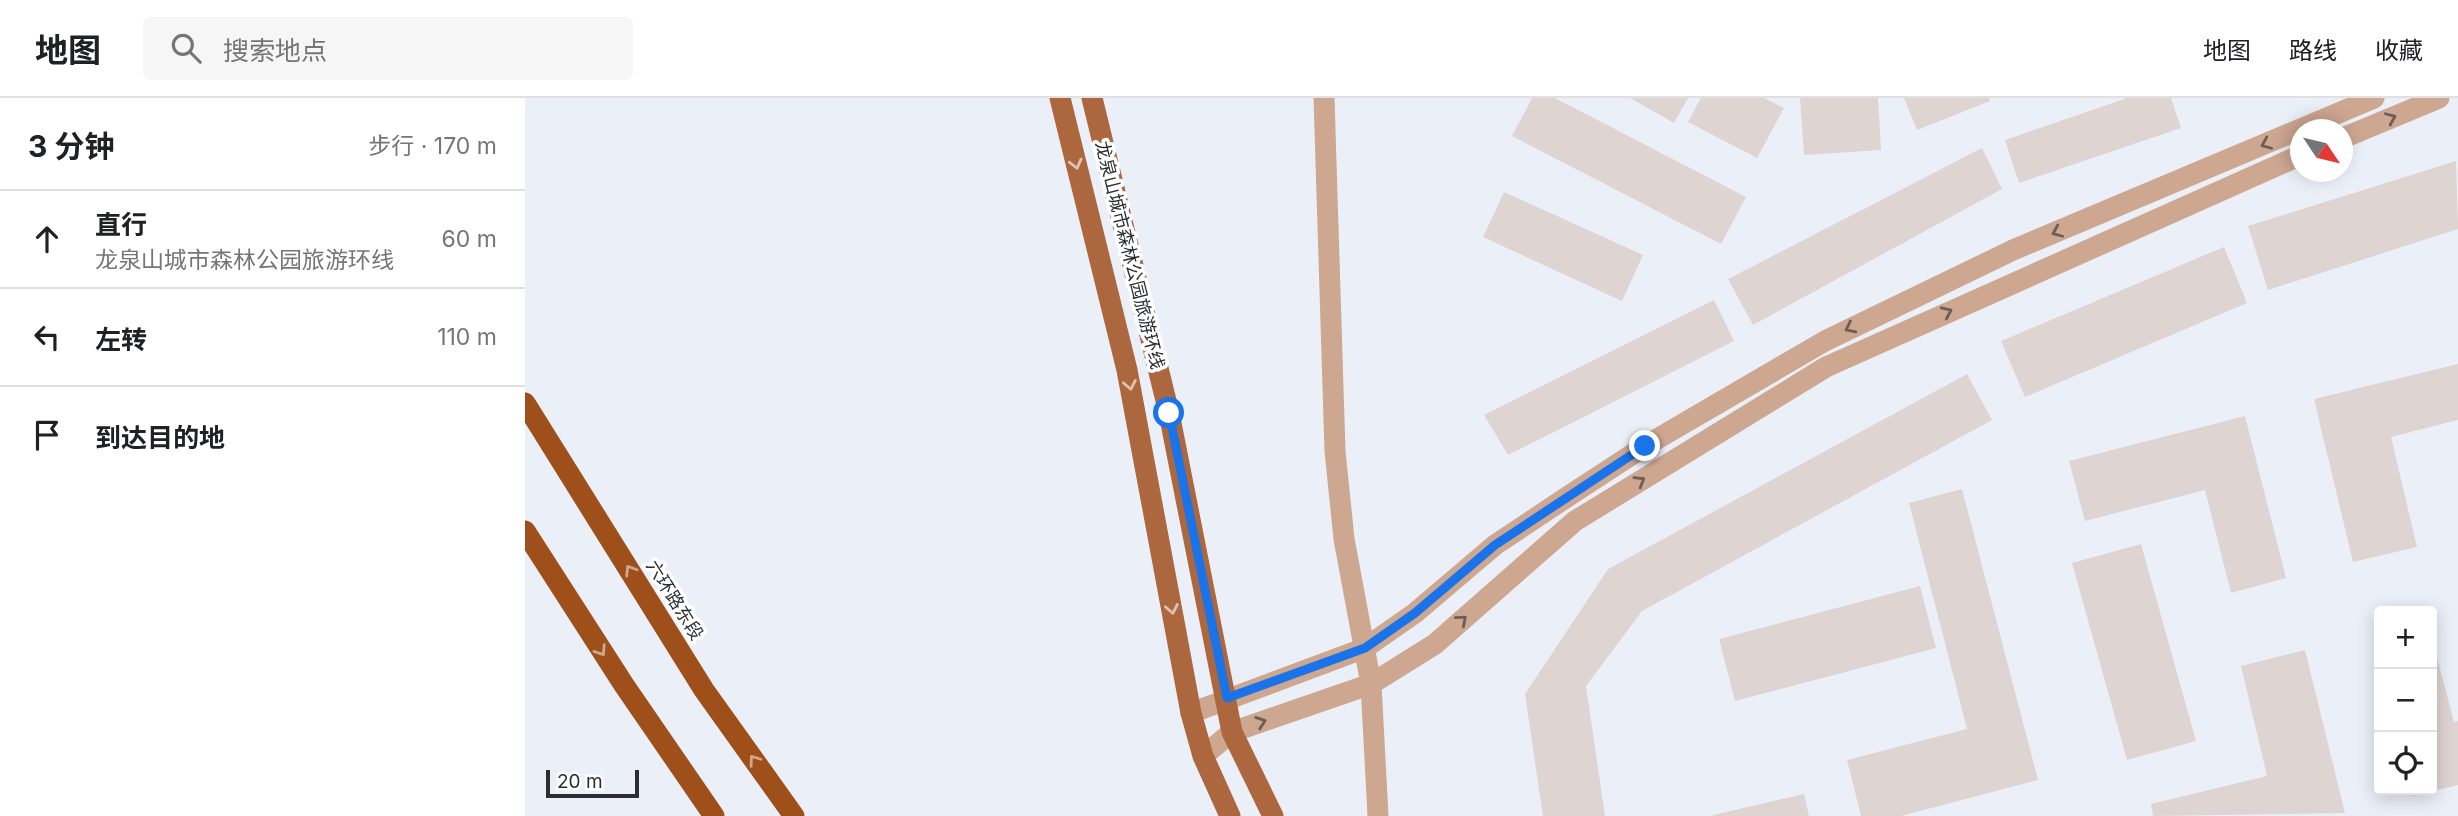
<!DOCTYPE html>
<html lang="zh">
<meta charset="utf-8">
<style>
:root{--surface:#fff;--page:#f6f6f6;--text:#202124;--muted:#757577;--line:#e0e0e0}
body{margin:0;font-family:Inter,"Noto Sans SC",sans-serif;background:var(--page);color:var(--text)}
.controls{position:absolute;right:21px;bottom:21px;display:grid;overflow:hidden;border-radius:7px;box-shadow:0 4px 18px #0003}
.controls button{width:63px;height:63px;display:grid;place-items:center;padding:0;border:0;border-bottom:2px solid var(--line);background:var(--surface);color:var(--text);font:35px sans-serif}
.compass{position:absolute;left:1765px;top:21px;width:63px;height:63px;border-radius:50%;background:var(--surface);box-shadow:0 4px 18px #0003;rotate:125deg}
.scale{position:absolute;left:21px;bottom:18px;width:93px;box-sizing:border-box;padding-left:7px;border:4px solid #2b2d30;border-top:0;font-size:19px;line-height:24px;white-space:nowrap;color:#2b2d30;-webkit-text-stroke:5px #fff;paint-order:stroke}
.stop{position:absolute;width:21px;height:21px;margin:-16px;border:5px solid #1a73e8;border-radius:50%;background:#fff}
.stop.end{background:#1a73e8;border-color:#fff;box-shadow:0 2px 7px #0008}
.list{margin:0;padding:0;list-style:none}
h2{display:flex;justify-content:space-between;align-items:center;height:91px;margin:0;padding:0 28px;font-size:30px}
h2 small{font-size:23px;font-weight:400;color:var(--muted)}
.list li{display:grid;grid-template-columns:46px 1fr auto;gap:21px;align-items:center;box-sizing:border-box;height:98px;padding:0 28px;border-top:2px solid var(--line)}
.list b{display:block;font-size:26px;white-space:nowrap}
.list p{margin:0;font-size:23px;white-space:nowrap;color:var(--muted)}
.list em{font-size:23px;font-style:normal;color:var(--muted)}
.icon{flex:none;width:38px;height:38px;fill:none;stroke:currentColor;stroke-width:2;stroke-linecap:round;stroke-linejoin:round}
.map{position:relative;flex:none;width:1933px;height:718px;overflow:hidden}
header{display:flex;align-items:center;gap:42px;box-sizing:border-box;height:98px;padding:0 35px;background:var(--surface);border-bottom:2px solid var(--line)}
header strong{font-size:33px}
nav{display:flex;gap:38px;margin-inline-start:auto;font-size:24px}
.search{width:490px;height:63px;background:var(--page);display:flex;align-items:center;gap:18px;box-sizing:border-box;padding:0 24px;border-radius:7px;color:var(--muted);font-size:26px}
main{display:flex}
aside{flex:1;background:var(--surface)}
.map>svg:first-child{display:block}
</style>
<header>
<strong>地图</strong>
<div class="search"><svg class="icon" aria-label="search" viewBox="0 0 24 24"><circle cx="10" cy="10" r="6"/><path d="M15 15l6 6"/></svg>搜索地点</div>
<nav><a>地图</a><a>路线</a><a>收藏</a></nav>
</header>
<main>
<aside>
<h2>3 分钟<small>步行 · 170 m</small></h2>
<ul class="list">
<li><svg class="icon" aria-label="ahead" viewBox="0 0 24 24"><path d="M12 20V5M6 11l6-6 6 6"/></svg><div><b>直行</b><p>龙泉山城市森林公园旅游环线</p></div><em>60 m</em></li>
<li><svg class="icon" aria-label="left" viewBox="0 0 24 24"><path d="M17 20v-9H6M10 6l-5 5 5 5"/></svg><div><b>左转</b></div><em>110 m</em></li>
<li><svg class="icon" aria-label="arrive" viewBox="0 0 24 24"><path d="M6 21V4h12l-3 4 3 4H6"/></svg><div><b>到达目的地</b></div></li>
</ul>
</aside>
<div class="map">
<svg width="1933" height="718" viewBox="0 0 1933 718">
<rect width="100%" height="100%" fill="#ebf0f8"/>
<g fill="#ded4d2">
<path d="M 1007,0 L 1030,0 L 1221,99 L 1196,146 L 987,38 Z"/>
<path d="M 1105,0 L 1163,0 L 1149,25 Z"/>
<path d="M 1176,0 L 1239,0 L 1259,10 L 1232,60 L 1163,24 Z"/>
<path d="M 1275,0 L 1353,0 L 1356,52 L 1279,57 Z"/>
<path d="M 1379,0 L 1464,0 L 1465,3 L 1392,32 Z"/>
<path d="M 1602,0 L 1646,0 L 1656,30 L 1494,85 L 1480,42 Z"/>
<path d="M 1457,50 L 1477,91 L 1228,227 L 1203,181 Z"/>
<path d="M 1931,63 L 1933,131 L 1743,192 L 1723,128 Z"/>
<path d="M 979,94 L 1118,157 L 1097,203 L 958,139 Z"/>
<path d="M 1699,149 L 1722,205 L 1500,299 L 1476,243 Z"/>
<path d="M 1189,202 L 1209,243 L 983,357 L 959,317 Z"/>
<path d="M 1933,266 L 1933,322 L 1866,339 L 1892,449 L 1828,464 L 1789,301 Z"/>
<path d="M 1442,276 L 1467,322 L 1117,513 L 1061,588 L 1080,718 L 1018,718 L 1000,596 L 1083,471 Z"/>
<path d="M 1720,318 L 1761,480 L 1706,495 L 1680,392 L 1560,423 L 1544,363 Z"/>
<path d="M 1437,391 L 1513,682 L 1376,718 L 1336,718 L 1322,662 L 1442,631 L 1384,405 Z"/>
<path d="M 1616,446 L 1671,643 L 1602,662 L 1547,465 Z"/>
<path d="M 1395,488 L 1411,550 L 1210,603 L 1194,541 Z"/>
<path d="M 1907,540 L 1929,624 L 1933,623 L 1933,687 L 1888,698 L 1886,692 L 1907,692 Z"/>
<path d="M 1780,552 L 1820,715 L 1628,718 L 1626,706 L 1742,678 L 1716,568 Z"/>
<path d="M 1279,696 L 1284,718 L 1188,718 L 1188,717 Z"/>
</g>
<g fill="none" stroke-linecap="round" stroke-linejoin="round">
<g stroke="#cea791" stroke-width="21">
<path d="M 799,0 L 810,353 L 819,441 L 846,586 L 853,718"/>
<path d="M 1818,40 L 1914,0"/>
<path d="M 666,615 L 840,550 L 890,515 L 970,447 L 1039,401 L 1120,348 L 1300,243 L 1488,152 L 1849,0"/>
<path d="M 678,658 L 707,634 L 846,586 L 910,546 L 1050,423 L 1301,269 L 1776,57"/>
</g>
<g stroke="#ad673f" stroke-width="21">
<path d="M 535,0 L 602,272 L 666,615 L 678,658 L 705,718"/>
<path d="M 567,0 L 644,315 L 707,634 L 748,718"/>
</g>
<g stroke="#9f4f1a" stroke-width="21">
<path d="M 0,305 L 179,592 L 269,718"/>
<path d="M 0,433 L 99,587 L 189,718"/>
</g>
</g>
<defs><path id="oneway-chevron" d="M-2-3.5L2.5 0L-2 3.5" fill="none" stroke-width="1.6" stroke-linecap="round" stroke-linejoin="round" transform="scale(1.75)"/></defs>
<g stroke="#6c5e57">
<use href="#oneway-chevron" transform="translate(1866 20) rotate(-23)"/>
<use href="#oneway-chevron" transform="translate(1741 46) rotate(157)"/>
<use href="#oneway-chevron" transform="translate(1532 134) rotate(157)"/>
<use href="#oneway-chevron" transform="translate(1422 214) rotate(-24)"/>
<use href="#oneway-chevron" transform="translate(1325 230) rotate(154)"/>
<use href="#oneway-chevron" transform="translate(1115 383) rotate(-31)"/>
<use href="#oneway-chevron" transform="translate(937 522) rotate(-41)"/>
<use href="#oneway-chevron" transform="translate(736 624) rotate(-19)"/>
</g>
<g stroke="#dec2b2">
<use href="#oneway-chevron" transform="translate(551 66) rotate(76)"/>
<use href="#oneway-chevron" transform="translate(605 287) rotate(79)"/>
<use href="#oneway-chevron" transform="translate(647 511) rotate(79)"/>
</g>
<g stroke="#cfa78c">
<use href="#oneway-chevron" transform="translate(105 472) rotate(-122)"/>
<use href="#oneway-chevron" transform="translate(76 553) rotate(57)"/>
<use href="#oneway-chevron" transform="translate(229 662) rotate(-126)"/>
</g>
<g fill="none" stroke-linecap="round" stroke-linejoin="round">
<path stroke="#1a73e8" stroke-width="9" d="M 644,315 L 702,600 L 840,550 L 890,515 L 970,447 L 1120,348"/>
</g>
<g text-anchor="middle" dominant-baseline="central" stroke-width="7" stroke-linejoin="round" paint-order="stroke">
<g font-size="18" fill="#2b2d30" stroke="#fff">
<text transform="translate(605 157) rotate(76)">龙泉山城市森林公园旅游环线</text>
<text transform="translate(150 502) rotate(58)">六环路东段</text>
</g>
</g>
</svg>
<div class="controls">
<button>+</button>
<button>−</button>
<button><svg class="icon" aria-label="locate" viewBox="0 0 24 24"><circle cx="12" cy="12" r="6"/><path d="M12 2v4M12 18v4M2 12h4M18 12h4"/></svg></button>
</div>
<svg class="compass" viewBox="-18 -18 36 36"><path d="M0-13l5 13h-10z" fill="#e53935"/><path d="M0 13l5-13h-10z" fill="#757577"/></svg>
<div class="scale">20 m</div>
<div class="stop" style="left:644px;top:315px"></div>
<div class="stop end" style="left:1120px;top:348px"></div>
</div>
</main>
